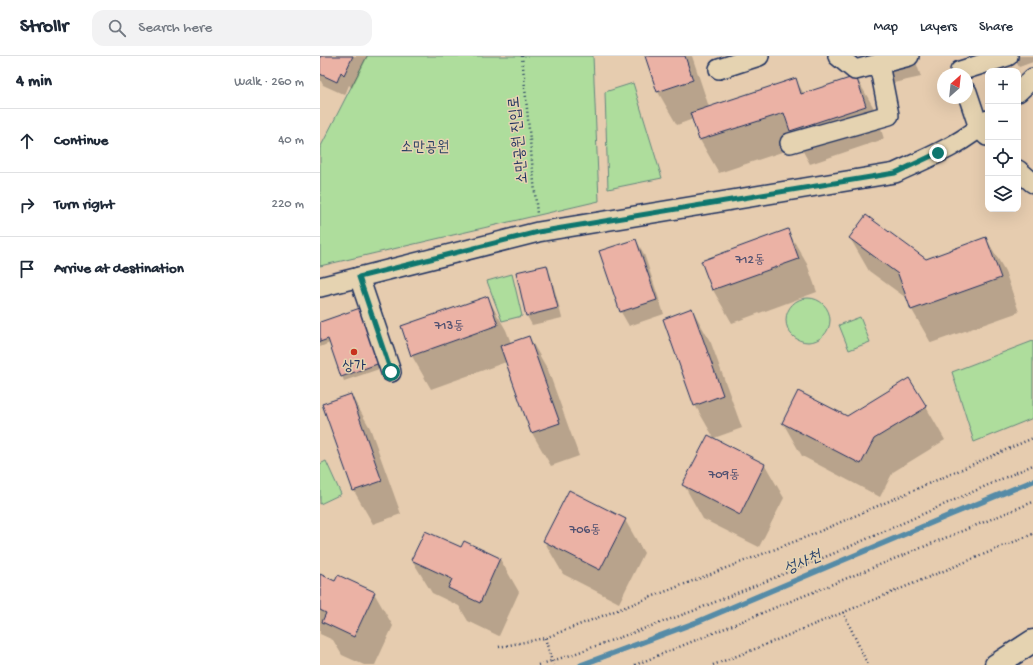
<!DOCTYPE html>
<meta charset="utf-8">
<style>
:root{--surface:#fff;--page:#f2f2f3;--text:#1f2937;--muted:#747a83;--line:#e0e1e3}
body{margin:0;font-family:"Gochi Hand","Poor Story",sans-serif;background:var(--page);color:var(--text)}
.controls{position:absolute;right:12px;top:12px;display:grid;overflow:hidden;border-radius:8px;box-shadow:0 4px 16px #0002}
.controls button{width:36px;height:36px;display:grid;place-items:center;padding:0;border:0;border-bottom:1px solid var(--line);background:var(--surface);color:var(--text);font:20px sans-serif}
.compass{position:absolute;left:617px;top:12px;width:36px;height:36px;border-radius:50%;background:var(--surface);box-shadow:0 4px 16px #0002;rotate:27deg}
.stop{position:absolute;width:12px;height:12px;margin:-9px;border:3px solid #0f766e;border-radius:50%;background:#fff}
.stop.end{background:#0f766e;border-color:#fff;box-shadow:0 1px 4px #0008}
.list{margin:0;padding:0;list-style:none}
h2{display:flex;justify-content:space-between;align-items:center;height:52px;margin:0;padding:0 16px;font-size:17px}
h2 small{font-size:13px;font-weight:400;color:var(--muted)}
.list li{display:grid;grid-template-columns:26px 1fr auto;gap:12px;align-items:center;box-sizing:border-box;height:64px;padding:0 16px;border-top:1px solid var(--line)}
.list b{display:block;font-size:15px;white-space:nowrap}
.list em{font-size:13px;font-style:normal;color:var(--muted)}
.icon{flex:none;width:22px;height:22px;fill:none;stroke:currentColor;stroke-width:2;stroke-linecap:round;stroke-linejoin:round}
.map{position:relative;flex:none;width:713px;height:609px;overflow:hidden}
header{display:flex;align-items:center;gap:24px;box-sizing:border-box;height:56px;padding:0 20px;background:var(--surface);border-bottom:1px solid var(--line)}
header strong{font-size:19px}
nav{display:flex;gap:22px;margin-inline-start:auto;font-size:14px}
.search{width:280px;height:36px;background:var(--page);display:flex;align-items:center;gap:10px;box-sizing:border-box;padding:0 14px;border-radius:12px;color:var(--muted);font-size:15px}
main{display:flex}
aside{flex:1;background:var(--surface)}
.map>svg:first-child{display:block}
</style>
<header>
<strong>Strollr</strong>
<div class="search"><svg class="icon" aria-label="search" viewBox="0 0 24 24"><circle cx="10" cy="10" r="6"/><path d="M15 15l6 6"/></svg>Search here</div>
<nav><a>Map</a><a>Layers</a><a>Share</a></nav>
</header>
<main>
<aside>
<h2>4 min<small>Walk · 260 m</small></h2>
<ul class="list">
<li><svg class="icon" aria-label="ahead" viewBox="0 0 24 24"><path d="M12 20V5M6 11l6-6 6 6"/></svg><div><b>Continue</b></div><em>40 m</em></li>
<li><svg class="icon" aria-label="right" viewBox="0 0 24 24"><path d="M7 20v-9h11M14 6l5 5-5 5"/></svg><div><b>Turn right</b></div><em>220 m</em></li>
<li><svg class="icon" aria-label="arrive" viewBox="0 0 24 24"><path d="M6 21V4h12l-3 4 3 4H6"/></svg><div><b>Arrive at destination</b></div></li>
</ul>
</aside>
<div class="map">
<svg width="713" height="609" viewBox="0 0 713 609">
<rect width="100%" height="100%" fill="#e6ccaf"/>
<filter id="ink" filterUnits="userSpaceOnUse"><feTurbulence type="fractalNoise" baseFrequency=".025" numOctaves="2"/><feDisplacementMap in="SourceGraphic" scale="8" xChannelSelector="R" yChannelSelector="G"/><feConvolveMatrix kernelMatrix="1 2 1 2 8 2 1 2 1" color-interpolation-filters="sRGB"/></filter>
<g filter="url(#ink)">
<g fill="#aedd9c" stroke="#64867d">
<path d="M 47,0 L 273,0 L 279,145 L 0,210 L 0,92 Z"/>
<path d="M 313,27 L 342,122 L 288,133 L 285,36 Z"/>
<path d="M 192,218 L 202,260 L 182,265 L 167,225 Z"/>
<circle cx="488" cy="264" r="22"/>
<path d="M 540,261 L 550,286 L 529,294 L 519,269 Z"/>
<path d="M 713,285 L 713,362 L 654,386 L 632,316 Z"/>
<path d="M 6,405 L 21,438 L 0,448 L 0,408 Z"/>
</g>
<g fill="#0003">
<path d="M 0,0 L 48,0 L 32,32 L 29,29 L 25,39 L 3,29 L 0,23 Z"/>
<path d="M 326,0 L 372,0 L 389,51 L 475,23 L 484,38 L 536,21 L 555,54 L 564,83 L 490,108 L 480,90 L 399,117 L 380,84 L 373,63 L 357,69 L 338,36 Z"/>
<path d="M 548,0 L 594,0 L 601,21 L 564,29 Z"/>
<path d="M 693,0 L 713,0 L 713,6 L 699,11 Z"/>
<path d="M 468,175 L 487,208 L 497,236 L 412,267 L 393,234 Z"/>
<path d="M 530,182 L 606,204 L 666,182 L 685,215 L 699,256 L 611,287 L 592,254 L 589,244 L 549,215 Z"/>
<path d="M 316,184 L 324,198 L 344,258 L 309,270 L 301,256 L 281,196 Z"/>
<path d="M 226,210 L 231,220 L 242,262 L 212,269 L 207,260 Z"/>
<path d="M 167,241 L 186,274 L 191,287 L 209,281 L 228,314 L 259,400 L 231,410 L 212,377 L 186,306 L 111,333 L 92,300 L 82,271 Z"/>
<path d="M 372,253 L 391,287 L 422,372 L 394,382 L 375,349 Z"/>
<path d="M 42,257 L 62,312 L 24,325 L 22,320 L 10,287 L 0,291 L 0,267 Z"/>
<path d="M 31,339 L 50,372 L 81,458 L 53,468 L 34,435 L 3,349 Z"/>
<path d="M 606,351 L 625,384 L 573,416 L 560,441 L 482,400 L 463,367 L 527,361 Z"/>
<path d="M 389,380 L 445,409 L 464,442 L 439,491 L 383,463 L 364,429 Z"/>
<path d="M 305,464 L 324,497 L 299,547 L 243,518 L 224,485 Z"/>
<path d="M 144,487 L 180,503 L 199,536 L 179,580 L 148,565 L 139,550 L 112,537 L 92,504 L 141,492 Z"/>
<path d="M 0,519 L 15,526 L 54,537 L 73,570 L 55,609 L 44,609 L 22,599 L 13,584 L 0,578 Z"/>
</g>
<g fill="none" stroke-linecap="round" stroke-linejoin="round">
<path stroke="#548ba7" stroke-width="5.5" d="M 261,609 L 377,566 L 630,459 L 713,425"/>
</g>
<g fill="#ebb2a5" stroke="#1b2f5e">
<path d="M 0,0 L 33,0 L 24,19 L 21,16 L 17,26 L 0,18 Z"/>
<path d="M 325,0 L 365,0 L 373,24 L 337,36 Z"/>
<path d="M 536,20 L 546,50 L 470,75 L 464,57 L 379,84 L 370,57 L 476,22 L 481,38 Z"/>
<path d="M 546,159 L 606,203 L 666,181 L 681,222 L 591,254 L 578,218 L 529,182 Z"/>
<path d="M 468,173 L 479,203 L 392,234 L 381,205 Z"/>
<path d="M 316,183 L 337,244 L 300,256 L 279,195 Z"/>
<path d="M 227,209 L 238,252 L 206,260 L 196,216 Z"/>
<path d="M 168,240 L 178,269 L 91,300 L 81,270 Z"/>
<path d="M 40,252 L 60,307 L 21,321 L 8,283 L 0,286 L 0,266 Z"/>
<path d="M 372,252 L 403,339 L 374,350 L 343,263 Z"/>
<path d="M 209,280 L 240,367 L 211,377 L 180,290 Z"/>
<path d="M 589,322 L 607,351 L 554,383 L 541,408 L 462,367 L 478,335 L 527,360 Z"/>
<path d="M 31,338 L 62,425 L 33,435 L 2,348 Z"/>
<path d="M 388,379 L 445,408 L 420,459 L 362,429 Z"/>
<path d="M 249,434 L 306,463 L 280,514 L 223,485 Z"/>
<path d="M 105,475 L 141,491 L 144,485 L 180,502 L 160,547 L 128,532 L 132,523 L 91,504 Z"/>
<path d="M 0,518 L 15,525 L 18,519 L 55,536 L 34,581 L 2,566 L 6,557 L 0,554 Z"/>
</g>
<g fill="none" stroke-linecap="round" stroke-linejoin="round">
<defs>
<g id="minor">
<path d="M 518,0 L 535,14 L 589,0"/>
<path d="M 399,13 L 439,0"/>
<path d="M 640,15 L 688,0"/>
<path d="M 647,36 L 659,72 L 667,80"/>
<path d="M 698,36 L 713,22"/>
<path d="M 470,87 L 569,59 L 559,8"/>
<path d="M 698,114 L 713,127"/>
<path d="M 39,221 L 71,316"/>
<path d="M 0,231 L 218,176 L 575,117 C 607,102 642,89 668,64"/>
</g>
<path id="highway" d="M 676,609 L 713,585"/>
</defs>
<use href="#minor" stroke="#1b2f5e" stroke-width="22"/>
<use href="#highway" stroke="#1b2f5e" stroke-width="25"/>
<g stroke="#1b2f5e" stroke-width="2.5" stroke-dasharray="1 3" stroke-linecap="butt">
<path d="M 202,0 L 217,158"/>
<path d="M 523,556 L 548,609"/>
<path d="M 179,591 L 225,582 L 489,480 L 713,382"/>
<path d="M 218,609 L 248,600 L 373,555 L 522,494 L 713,409"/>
<path d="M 315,609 L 713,446"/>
<path d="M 393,609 L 430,595 L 713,478"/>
</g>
<use href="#minor" stroke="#e5d3b1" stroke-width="19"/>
<use href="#highway" stroke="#e5d3b1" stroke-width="22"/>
<path stroke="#1b2f5e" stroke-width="2.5" stroke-dasharray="1 3" stroke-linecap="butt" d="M 225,582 L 233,609"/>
</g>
</g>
<g fill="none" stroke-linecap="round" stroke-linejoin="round" filter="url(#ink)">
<path stroke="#0f766e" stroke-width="5" d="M 71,316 L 39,221 L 218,176 L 575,117 L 618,97"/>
</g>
<circle fill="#c8321e" stroke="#e5d3b1" stroke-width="1.5" cx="34" cy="296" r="4"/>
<g text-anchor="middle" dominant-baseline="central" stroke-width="3" stroke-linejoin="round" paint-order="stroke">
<g font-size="13" fill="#4f5070">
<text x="430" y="204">712동</text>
<text x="129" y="270">713동</text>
<text x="404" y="419">709동</text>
<text x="265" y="474">706동</text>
</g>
<g font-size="15" fill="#1b2f5e" stroke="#e5d3b1">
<text transform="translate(199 84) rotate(-96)">소만공원 진입로</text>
</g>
<g font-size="15" fill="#2a4064" stroke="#e5d3b1">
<text x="105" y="92">소만공원</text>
</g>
<g font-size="15" fill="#1b2f5e" stroke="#e5d3b1">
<text x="34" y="311">상가</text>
</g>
<g font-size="16" font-style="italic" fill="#243e6a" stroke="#e5d3b1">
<text transform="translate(483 508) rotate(-23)">성사천</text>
</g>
</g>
</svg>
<div class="controls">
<button>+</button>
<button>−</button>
<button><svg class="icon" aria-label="locate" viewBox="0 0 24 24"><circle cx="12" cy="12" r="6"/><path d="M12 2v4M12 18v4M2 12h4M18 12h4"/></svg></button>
<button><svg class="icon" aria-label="layers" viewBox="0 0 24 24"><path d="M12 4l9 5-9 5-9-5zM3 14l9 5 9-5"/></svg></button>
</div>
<svg class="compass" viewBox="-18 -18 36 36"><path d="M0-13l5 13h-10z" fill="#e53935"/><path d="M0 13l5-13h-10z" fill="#747a83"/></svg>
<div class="stop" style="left:71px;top:316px"></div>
<div class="stop end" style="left:618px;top:97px"></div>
</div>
</main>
